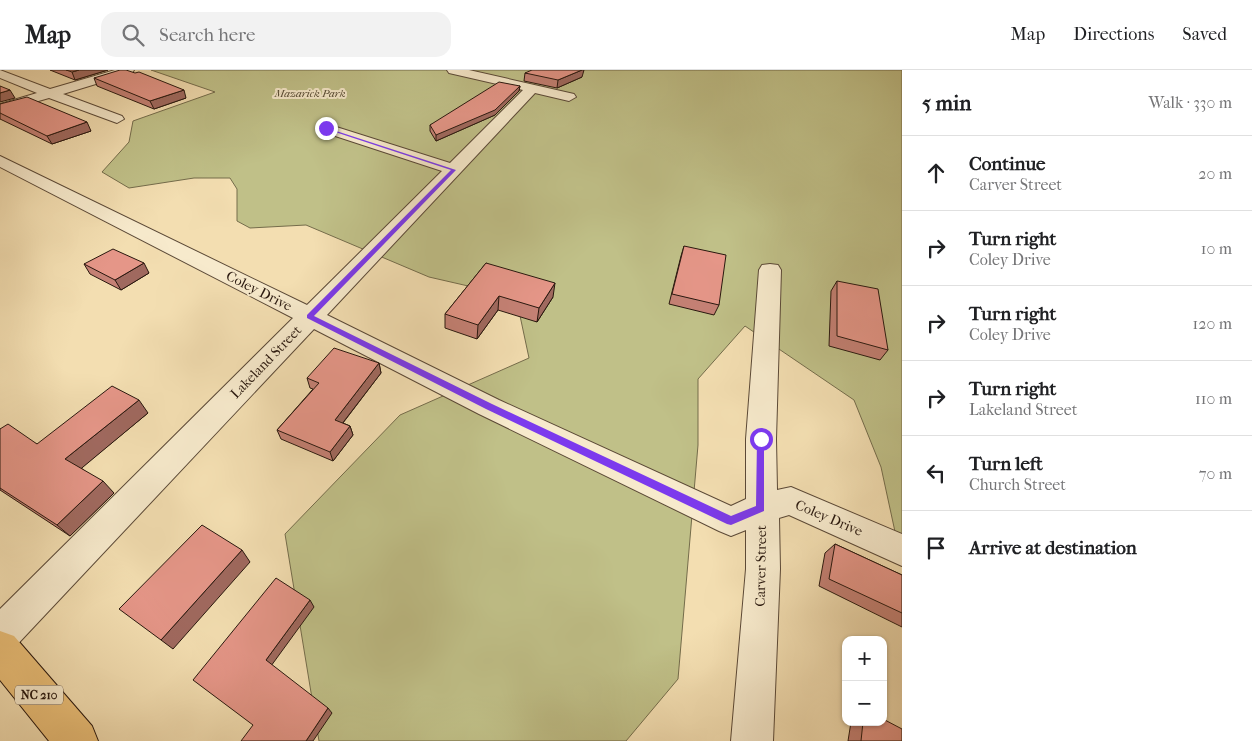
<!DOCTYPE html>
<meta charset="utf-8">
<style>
:root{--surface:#fff;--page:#f2f2f2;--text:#202124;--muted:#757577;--line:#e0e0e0}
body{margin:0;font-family:"IM FELL French Canon",serif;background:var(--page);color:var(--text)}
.controls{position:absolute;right:15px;bottom:15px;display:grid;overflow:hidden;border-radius:10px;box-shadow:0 1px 4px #0004}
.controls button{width:45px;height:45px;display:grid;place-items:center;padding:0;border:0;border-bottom:1px solid var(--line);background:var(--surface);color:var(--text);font:25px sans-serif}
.stop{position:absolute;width:15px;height:15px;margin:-11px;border:4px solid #7c3aed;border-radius:50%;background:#fff}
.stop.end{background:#7c3aed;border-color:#fff;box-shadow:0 1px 5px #0008}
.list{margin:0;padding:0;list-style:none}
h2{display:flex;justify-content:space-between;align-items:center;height:65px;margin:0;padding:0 20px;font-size:21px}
h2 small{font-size:16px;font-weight:400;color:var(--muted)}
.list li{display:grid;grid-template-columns:32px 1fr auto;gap:15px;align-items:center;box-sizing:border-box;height:75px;padding:0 20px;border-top:1px solid var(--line)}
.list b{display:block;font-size:19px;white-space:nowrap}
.list p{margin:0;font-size:16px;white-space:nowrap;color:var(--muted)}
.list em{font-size:16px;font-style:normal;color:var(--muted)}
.icon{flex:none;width:28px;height:28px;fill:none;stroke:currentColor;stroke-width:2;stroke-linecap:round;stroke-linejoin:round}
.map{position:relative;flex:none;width:902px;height:671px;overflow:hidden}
header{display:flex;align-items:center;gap:30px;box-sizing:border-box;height:70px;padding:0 25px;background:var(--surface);border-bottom:1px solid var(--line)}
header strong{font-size:24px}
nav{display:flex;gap:28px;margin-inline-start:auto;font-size:18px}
.search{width:350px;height:45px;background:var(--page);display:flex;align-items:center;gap:12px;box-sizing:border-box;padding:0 18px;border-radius:15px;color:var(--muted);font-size:19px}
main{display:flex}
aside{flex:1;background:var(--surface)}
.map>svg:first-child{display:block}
</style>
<header>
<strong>Map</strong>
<div class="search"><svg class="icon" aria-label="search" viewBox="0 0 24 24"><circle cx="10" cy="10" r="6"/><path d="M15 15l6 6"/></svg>Search here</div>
<nav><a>Map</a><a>Directions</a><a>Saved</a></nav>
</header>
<main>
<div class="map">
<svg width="902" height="671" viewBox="0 0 902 671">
<rect width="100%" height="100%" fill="#f3deb1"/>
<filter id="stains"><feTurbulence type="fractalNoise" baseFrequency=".004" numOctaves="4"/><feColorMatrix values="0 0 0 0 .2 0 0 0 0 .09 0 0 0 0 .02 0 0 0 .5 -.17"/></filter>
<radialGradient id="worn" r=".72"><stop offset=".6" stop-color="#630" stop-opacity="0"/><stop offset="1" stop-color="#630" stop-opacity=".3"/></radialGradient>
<path fill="#c0c088" stroke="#746c4b" d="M 151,0 L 902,0 L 902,494 L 881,397 L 854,330 L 745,256 L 698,309 L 698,375 L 678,609 L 626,671 L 319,671 L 285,464 L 400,345 L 529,288 L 516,227 L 429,207 L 306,155 L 250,158 L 237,151 L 237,119 L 230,108 L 194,108 L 129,118 L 102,102 L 129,72 L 133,51 L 215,22 Z"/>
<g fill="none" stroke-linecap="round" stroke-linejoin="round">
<defs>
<g id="street">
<path d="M 0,0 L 50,19 L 115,0 L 134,0 L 132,3 L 63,24 L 122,46 L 124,49 L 117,53 L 49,28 L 0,42 L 0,34 L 37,23 L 0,8 Z"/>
<path d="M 447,0 L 469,0 L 574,24 L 576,27 L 569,31 L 535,23 L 327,245 L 499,330 L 731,436 L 746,429 L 746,369 L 759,200 L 762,195 L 770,194 L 778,195 L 781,200 L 776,369 L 777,420 L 791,417 L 902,464 L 902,496 L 789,445 L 779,448 L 780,499 L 773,671 L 731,671 L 746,499 L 746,460 L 731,466 L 719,461 L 479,344 L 314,259 L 13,579 L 0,585 L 0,539 L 293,248 L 0,97 L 0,86 L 307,235 L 442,101 L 320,61 L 318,58 L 325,54 L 330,55 L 450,93 L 523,20 L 449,3 Z"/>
</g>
<path id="primary" d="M 0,561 L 14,566 L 92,656 L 98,671 L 49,671 L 0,610 Z"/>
</defs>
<use href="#street" stroke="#5b4937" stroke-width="2"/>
<use href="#primary" stroke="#28170e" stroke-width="2"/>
<use href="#street" fill="#f7eacc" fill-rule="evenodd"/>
<use href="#primary" fill="#eabf78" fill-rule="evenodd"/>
</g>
<g fill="#c58175" stroke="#28170e">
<path d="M 50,0 L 108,0 L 75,10 Z"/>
<path d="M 525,3 L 582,7 L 557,18 L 524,11 Z"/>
<path d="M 94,8 L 186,28 L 154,39 L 97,16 Z"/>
<path d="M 520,16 L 519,21 L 495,45 L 436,71 L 430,61 L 430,55 Z"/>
<path d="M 0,34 L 91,61 L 52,74 L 0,49 Z"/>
<path d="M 684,176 L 719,235 L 714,245 L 669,234 L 681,186 Z"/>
<path d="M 486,193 L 553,227 L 537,252 L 498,240 L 477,269 L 445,258 L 445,244 Z"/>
<path d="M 84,194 L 149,203 L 121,220 L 90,204 Z"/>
<path d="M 837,211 L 888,280 L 880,290 L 829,276 L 831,221 Z"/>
<path d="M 379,293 L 381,303 L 343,353 L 350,356 L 353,365 L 333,391 L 281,369 L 277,360 L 313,319 L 310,318 L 307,308 Z"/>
<path d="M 148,343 L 81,398 L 114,423 L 70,466 L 0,420 L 0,359 L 37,374 Z"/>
<path d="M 835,474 L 902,505 L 902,557 L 819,516 L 825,483 Z"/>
<path d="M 851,652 L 883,652 L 902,671 L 848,671 Z"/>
</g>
<g fill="#a0695f" stroke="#28170e">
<path d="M 79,0 L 108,0 L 75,10 L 72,2 Z"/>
<path d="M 582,0 L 584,0 L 582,7 L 557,18 L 558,10 Z"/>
<path d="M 520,16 L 519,21 L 495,45 L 436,71 L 436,65 Z"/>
<path d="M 10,20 L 15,28 L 0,32 L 0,23 Z"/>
<path d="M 184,20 L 186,28 L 154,39 L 150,31 Z"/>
<path d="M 87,52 L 91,61 L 52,74 L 47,66 Z"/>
<path d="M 144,193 L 149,203 L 121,220 L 115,210 Z"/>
<path d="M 555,213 L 553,227 L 537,252 L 539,238 Z"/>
<path d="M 499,226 L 498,240 L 477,269 L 478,255 Z"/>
<path d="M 379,293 L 381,303 L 338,359 L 335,350 Z"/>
<path d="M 139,330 L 148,343 L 77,402 L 65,389 Z"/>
<path d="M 350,356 L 353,365 L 333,391 L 330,382 Z"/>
<path d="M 103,411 L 114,423 L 70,466 L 57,455 Z"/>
<path d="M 242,480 L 250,492 L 173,579 L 161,570 Z"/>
<path d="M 310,530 L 314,537 L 271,596 L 266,590 Z"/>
<path d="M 328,638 L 332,643 L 313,671 L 306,671 Z"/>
</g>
<g fill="#e59688" stroke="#28170e">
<path d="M 66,0 L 79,0 L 72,2 Z"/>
<path d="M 120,0 L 126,0 L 135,3 L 139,2 L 184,20 L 150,31 L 94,8 Z"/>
<path d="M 532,0 L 582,0 L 558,10 L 525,3 Z"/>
<path d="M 499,12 L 520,16 L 495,40 L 436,65 L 430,55 Z"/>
<path d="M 0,16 L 10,20 L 0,23 Z"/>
<path d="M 27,27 L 87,52 L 47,66 L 0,43 L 0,34 Z"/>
<path d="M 684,176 L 726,185 L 719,235 L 672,224 Z"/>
<path d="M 113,179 L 144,193 L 115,210 L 84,194 Z"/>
<path d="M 486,193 L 555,213 L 539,238 L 499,226 L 478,255 L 445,244 Z"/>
<path d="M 837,211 L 878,219 L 888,280 L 837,266 Z"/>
<path d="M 334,278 L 379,293 L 335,350 L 350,356 L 330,382 L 277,360 L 319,313 L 307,308 Z"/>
<path d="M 112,316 L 139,330 L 65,389 L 103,411 L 57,455 L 0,418 L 0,359 L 8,354 L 37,374 Z"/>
<path d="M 202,455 L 242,480 L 161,570 L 119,539 Z"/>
<path d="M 835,474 L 902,505 L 902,543 L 829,509 Z"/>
<path d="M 276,508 L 310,530 L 266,590 L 328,638 L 306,671 L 241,671 L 253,655 L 193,610 Z"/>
<path d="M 883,649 L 902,659 L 902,671 L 861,671 L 863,652 L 883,652 Z"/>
</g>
<path fill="#7c3aed" d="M 323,58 L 327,58 L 456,100 L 314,246 L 492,334 L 731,446 L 756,436 L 757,369 L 761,366 L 764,367 L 764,441 L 731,455 L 727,454 L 486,339 L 307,248 L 307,245 L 451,100 Z"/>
<g text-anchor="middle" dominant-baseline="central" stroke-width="4" stroke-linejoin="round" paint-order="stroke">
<g font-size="11" font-style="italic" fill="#564a33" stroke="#f7eacc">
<text x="310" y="23">Mazarick Park</text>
</g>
<rect fill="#f7eacc" stroke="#665647" stroke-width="1" x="15" y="615.5" width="48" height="19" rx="4"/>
<g font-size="12" font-weight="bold" fill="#28170e">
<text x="39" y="625">NC 210</text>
</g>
<g font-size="14" fill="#28170e" stroke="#f7eacc">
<text transform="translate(259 221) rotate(27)">Coley Drive</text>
<text transform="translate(266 292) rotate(-46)">Lakeland Street</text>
<text transform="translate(829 448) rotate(23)">Coley Drive</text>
<text transform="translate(761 496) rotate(-89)">Carver Street</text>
</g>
</g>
<rect width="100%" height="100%" filter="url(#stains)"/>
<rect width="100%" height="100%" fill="url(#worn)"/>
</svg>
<div class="controls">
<button>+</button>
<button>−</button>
</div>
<div class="stop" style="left:761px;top:369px"></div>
<div class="stop end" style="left:326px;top:58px"></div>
</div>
<aside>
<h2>5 min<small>Walk · 330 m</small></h2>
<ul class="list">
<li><svg class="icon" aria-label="ahead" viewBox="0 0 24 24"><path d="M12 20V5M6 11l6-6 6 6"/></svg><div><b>Continue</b><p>Carver Street</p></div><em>20 m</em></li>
<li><svg class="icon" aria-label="right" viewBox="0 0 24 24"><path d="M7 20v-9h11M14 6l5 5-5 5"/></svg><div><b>Turn right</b><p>Coley Drive</p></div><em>10 m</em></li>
<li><svg class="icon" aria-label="right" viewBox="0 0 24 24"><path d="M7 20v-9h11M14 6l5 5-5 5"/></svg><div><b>Turn right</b><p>Coley Drive</p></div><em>120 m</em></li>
<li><svg class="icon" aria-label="right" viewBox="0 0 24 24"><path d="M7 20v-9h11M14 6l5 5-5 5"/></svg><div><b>Turn right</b><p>Lakeland Street</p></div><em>110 m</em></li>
<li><svg class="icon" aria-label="left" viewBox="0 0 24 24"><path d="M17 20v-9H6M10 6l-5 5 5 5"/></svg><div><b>Turn left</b><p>Church Street</p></div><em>70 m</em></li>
<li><svg class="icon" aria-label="arrive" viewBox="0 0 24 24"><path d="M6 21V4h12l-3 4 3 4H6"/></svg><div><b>Arrive at destination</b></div></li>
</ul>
</aside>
</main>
